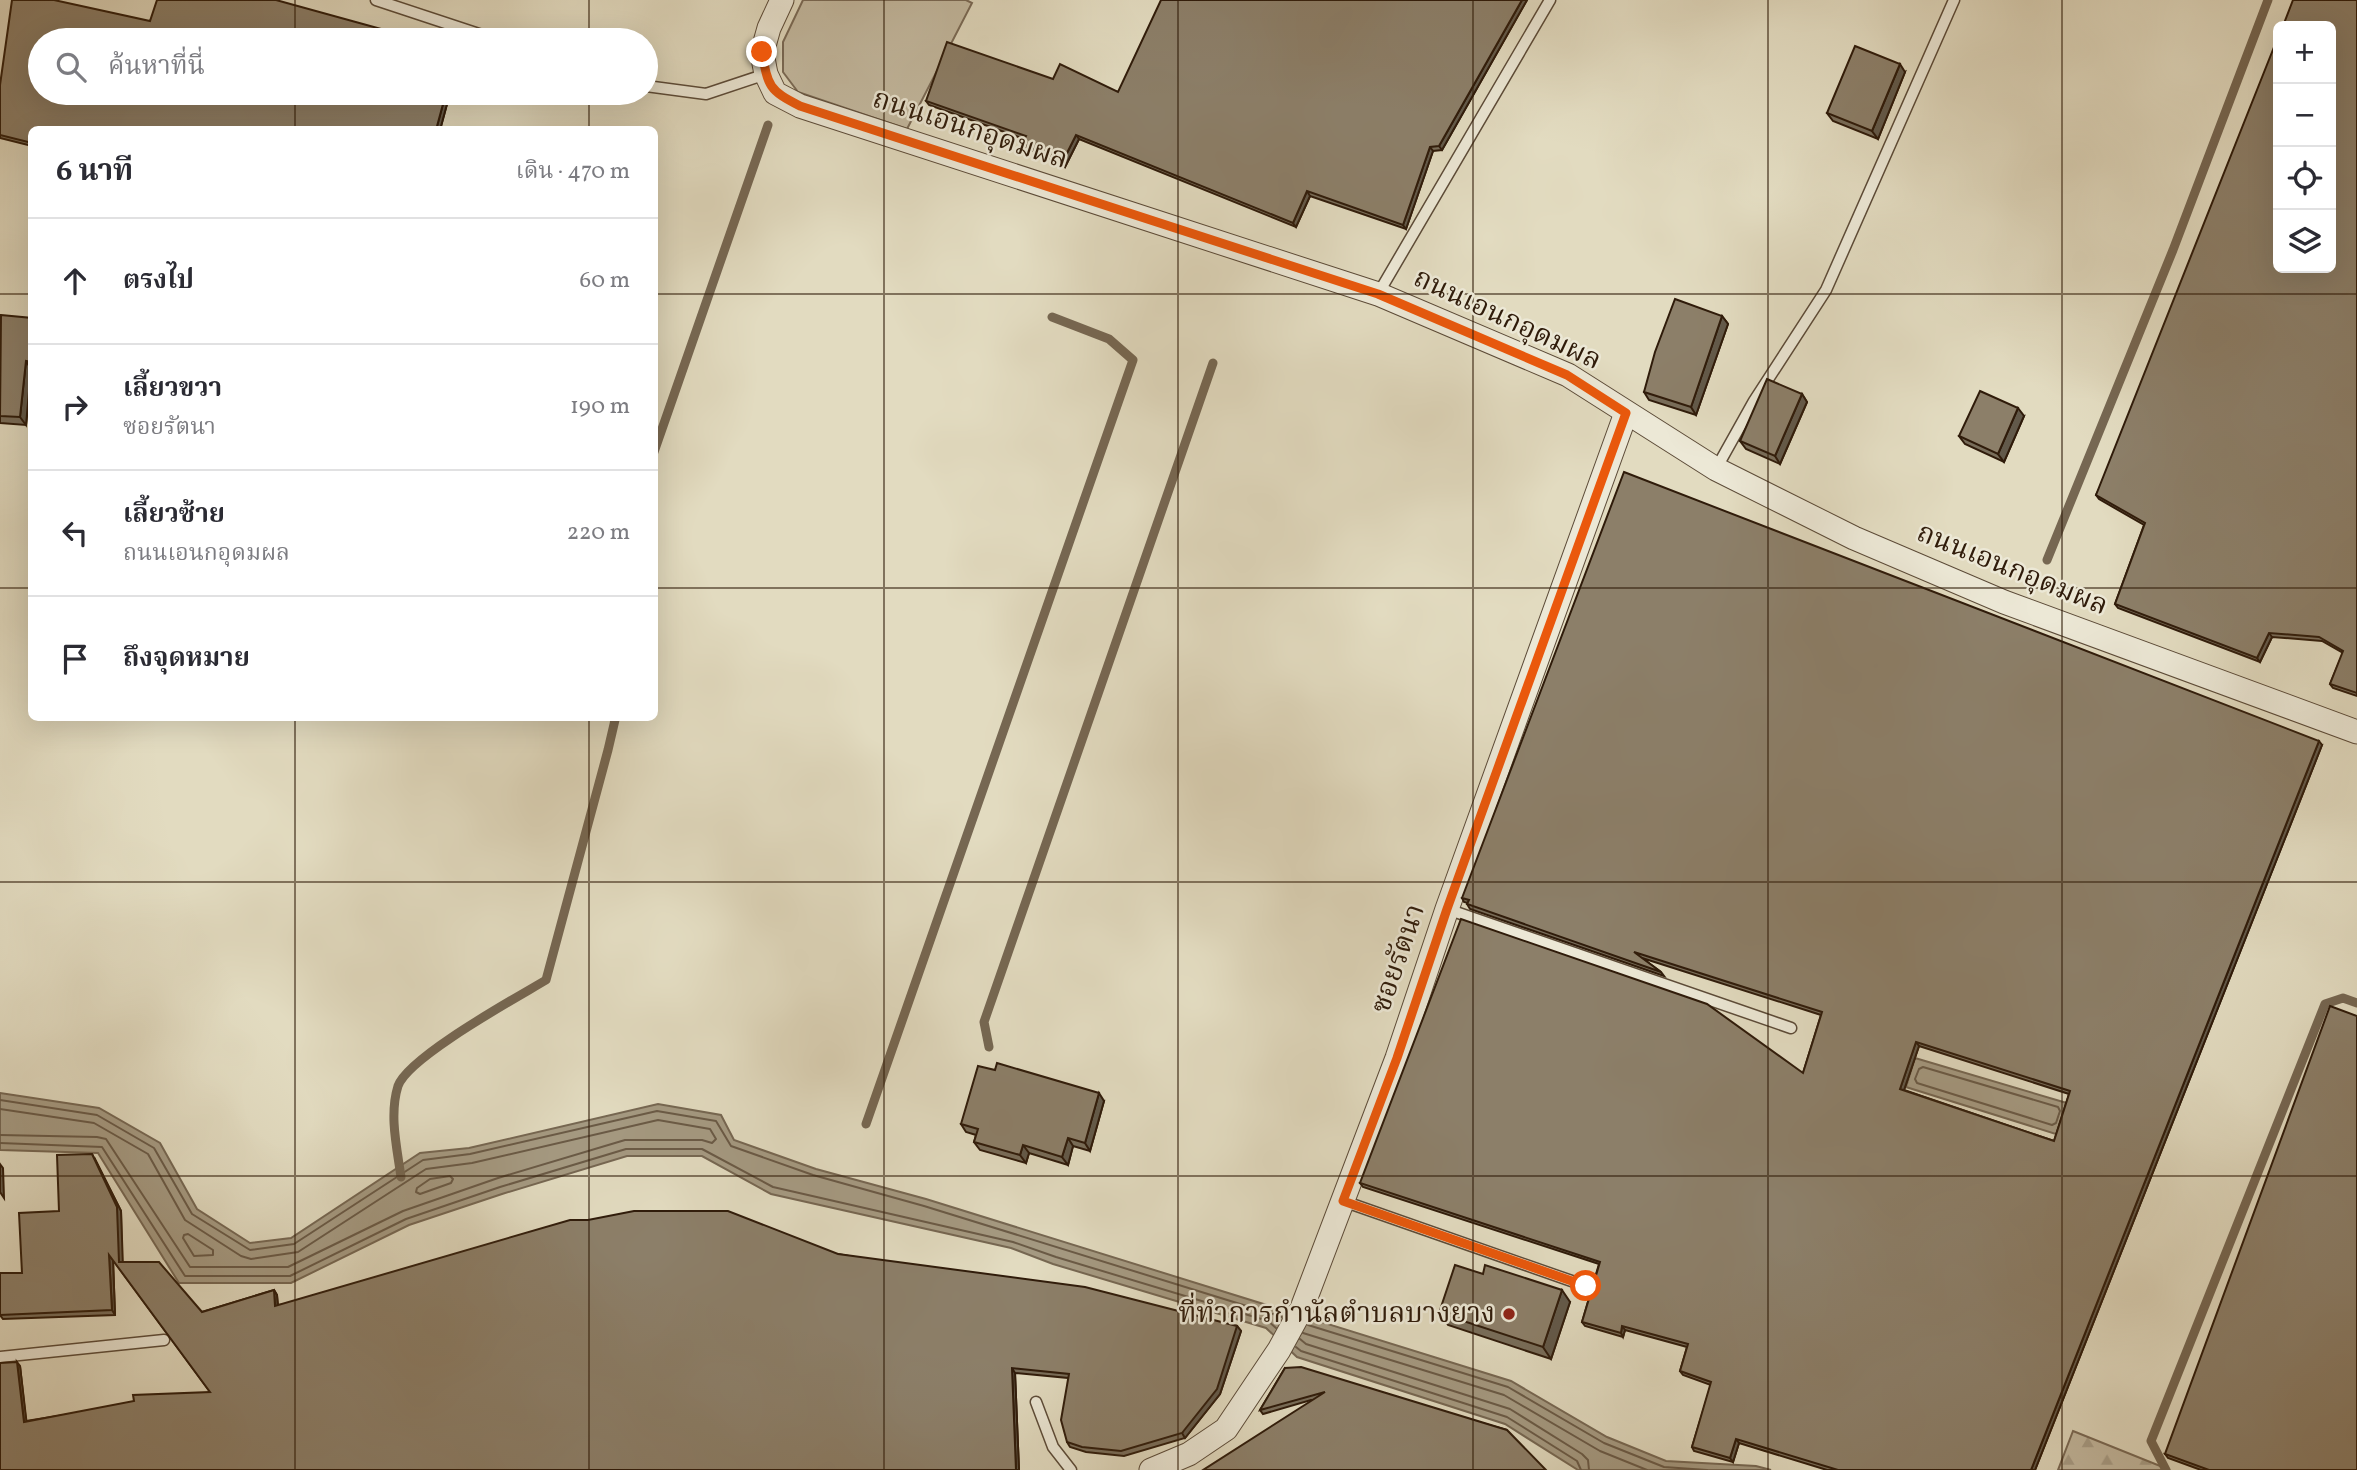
<!DOCTYPE html>
<html lang="th">
<meta charset="utf-8">
<style>
:root{--surface:#fff;--page:#f2f2f3;--text:#2b2b33;--muted:#7c7c81;--line:#e1e1e2}
body{margin:0;font-family:Vollkorn,"Noto Serif Thai",serif;background:var(--page);color:var(--text)}
.controls{position:absolute;right:21px;top:21px;display:grid;overflow:hidden;border-radius:10px;box-shadow:0 7px 28px #0002}
.controls button{width:63px;height:63px;display:grid;place-items:center;padding:0;border:0;border-bottom:2px solid var(--line);background:var(--surface);color:var(--text);font:35px sans-serif}
.stop{position:absolute;width:21px;height:21px;margin:-16px;border:5px solid #ea580c;border-radius:50%;background:#fff}
.stop.end{background:#ea580c;border-color:#fff;box-shadow:0 2px 7px #0008}
.list{margin:0;padding:0;list-style:none}
h2{display:flex;justify-content:space-between;align-items:center;height:91px;margin:0;padding:0 28px;font-size:30px}
h2 small{font-size:23px;font-weight:400;color:var(--muted)}
.list li{display:grid;grid-template-columns:46px 1fr auto;gap:21px;align-items:center;box-sizing:border-box;height:126px;padding:0 28px;border-top:2px solid var(--line)}
.list b{display:block;font-size:26px;white-space:nowrap}
.list p{margin:0;font-size:23px;white-space:nowrap;color:var(--muted)}
.list em{font-size:23px;font-style:normal;color:var(--muted)}
.icon{flex:none;width:38px;height:38px;fill:none;stroke:currentColor;stroke-width:2;stroke-linecap:round;stroke-linejoin:round}
.map{position:relative;flex:none;width:2357px;height:1470px;overflow:hidden}
.search{position:absolute;background:var(--surface);box-shadow:0 7px 28px #0002;left:28px;top:28px;width:630px;height:77px;display:flex;align-items:center;gap:18px;box-sizing:border-box;padding:0 24px;border-radius:38px;color:var(--muted);font-size:26px}
.panel{position:absolute;background:var(--surface);box-shadow:0 7px 28px #0002;left:28px;top:126px;width:630px;height:595px;border-radius:10px}
.map>svg:first-child{display:block}
</style>
<div class="map">
<svg width="2357" height="1470" viewBox="0 0 2357 1470">
<defs>
<pattern id="forest-firs" width="22" height="20" patternUnits="userSpaceOnUse" patternTransform="scale(1.75)"><rect width="22" height="20" fill="#c4baa1"/><path d="M5 1l3.5 6h-7zM16 11l3.5 6h-7z" fill="#a99f89"/></pattern>
</defs>
<rect width="100%" height="100%" fill="#e2dbc0"/>
<filter id="stains"><feTurbulence type="fractalNoise" baseFrequency=".00286" numOctaves="4"/><feColorMatrix values="0 0 0 0 .2 0 0 0 0 .09 0 0 0 0 .02 0 0 0 .5 -.17"/></filter>
<radialGradient id="worn" r=".72"><stop offset=".6" stop-color="#630" stop-opacity="0"/><stop offset="1" stop-color="#630" stop-opacity=".3"/></radialGradient>
<path fill="#c4baa1" stroke="#7a6a56" stroke-width="2" d="M 803,0 L 966,0 L 972,3 L 907,129 L 798,92 L 783,72 L 783,42 Z"/>
<path fill="url(#forest-firs)" stroke="#7a6a56" stroke-width="2" d="M 2073,1431 L 2170,1470 L 2058,1470 Z"/>
<g fill="#a59a82" stroke="#766752" stroke-width="2">
<path d="M 1915,1058 L 2070,1104 L 2059,1135 L 1906,1087 Z"/>
<path d="M 0,1093 L 99,1108 L 160,1143 L 197,1209 L 250,1243 L 291,1238 L 420,1153 L 469,1148 L 658,1104 L 721,1115 L 734,1140 L 816,1169 L 926,1199 L 1511,1381 L 1607,1437 L 1666,1461 L 1756,1466 L 1771,1470 L 1578,1470 L 1505,1424 L 1297,1357 L 1266,1328 L 1053,1264 L 1011,1248 L 771,1194 L 702,1156 L 627,1156 L 502,1194 L 409,1225 L 291,1283 L 179,1283 L 98,1153 L 0,1150 Z"/>
</g>
<g fill="none" stroke-linecap="round" stroke-linejoin="round">
<g stroke="#6a5a46" stroke-width="2">
<path d="M 1923,1067 L 2058,1107 L 2060,1111 L 2056,1123 L 2052,1125 L 1917,1083 L 1915,1079 L 1919,1069 Z"/>
<path d="M 0,1100 L 97,1115 L 154,1148 L 192,1214 L 250,1250 L 294,1244 L 423,1160 L 470,1154 L 657,1111 L 716,1121 L 731,1146 L 813,1175 L 924,1206 L 1282,1317"/>
<path d="M 0,1109 L 94,1123 L 148,1154 L 185,1220 L 241,1256 L 251,1259 L 298,1252 L 426,1169 L 472,1163 L 658,1120 L 710,1129 L 716,1139 L 712,1143 L 702,1140 L 625,1140 L 498,1178 L 403,1211 L 288,1267 L 190,1267 L 106,1139 L 97,1137 L 0,1135"/>
<path d="M 0,1143 L 102,1147 L 185,1276 L 290,1276 L 406,1219 L 500,1187 L 626,1149 L 702,1149 L 773,1187 L 1013,1242 L 1056,1257 L 1268,1321 L 1276,1328"/>
<path d="M 450,1176 L 453,1179 L 451,1183 L 420,1194 L 416,1192 L 417,1188 L 430,1179 Z"/>
<path d="M 188,1234 L 213,1250 L 213,1255 L 194,1256 L 183,1238 L 184,1235 Z"/>
<path d="M 1308,1325 L 1508,1387 L 1604,1443 L 1664,1467 L 1707,1470"/>
<path d="M 1303,1333 L 1504,1395 L 1600,1451 L 1647,1470"/>
<path d="M 1300,1339 L 1306,1344 L 1510,1409 L 1582,1454 L 1588,1460 L 1589,1470"/>
<path d="M 1296,1347 L 1301,1351 L 1507,1417 L 1577,1461 L 1581,1470"/>
</g>
<g stroke="#766752" stroke-width="9">
<path d="M 654,452 L 768,125"/>
<path d="M 2047,560 L 2173,250 L 2268,0"/>
<path d="M 989,1047 L 984,1022 L 1213,363"/>
<path d="M 866,1124 L 1133,360 L 1109,339 L 1052,317"/>
<path d="M 401,1177 C 397,1148 389,1115 398,1086 C 408,1057 516,998 546,980 L 608,750 L 615,720 L 613,718"/>
<path d="M 2166,1470 L 2151,1441 L 2325,1004 L 2343,998 L 2357,1003"/>
</g>
<defs>
<g id="lane">
<path d="M 376,0 L 497,40"/>
<path d="M 646,86 L 706,94 L 766,74"/>
<path d="M 1378,294 L 1550,0"/>
<path d="M 1716,469 L 1754,401 L 1826,290 L 1954,0"/>
<path d="M 1447,909 L 1791,1028"/>
<path d="M 1343,1201 L 1586,1286"/>
<path d="M 0,1357 L 164,1340"/>
<path d="M 1036,1402 L 1053,1447 L 1071,1470"/>
</g>
<g id="street">
<path d="M 782,0 L 769,28 L 762,53 L 766,74 L 775,93 L 800,106 L 1378,294 L 1568,375 L 1716,469 L 1854,538 L 2004,602 L 2357,732"/>
<path d="M 1151,1470 L 1189,1454 L 1226,1429 L 1279,1350 L 1302,1308 L 1397,1058 L 1447,909 L 1626,413"/>
</g>
</defs>
<use href="#lane" stroke="#5c4b38" stroke-width="13"/>
<use href="#street" stroke="#5c4b38" stroke-width="25"/>
<use href="#lane" stroke="#ece8d6" stroke-width="10"/>
<use href="#street" stroke="#ece8d6" stroke-width="23"/>
</g>
<g fill="#786d5a" stroke="#2f1b0a" stroke-width="2" fill-rule="evenodd">
<path d="M 1527,0 L 1442,150 L 1433,151 L 1406,229 L 1310,196 L 1296,227 L 1079,139 L 1065,167 L 1025,147 L 1022,143 L 1024,139 L 929,105 L 926,101 L 1053,79 L 1118,92 Z"/>
<path d="M 2357,0 L 2357,696 L 2333,688 L 2330,684 L 2343,653 L 2322,641 L 2272,637 L 2260,662 L 2118,608 L 2115,604 L 2144,525 L 2099,499 L 2096,495 Z"/>
<path d="M 150,21 L 40,93 L 450,93 L 440,130 L 32,130 L 32,146 L 0,138 L 0,85 Z"/>
<path d="M 1905,72 L 1878,139 L 1833,121 L 1827,113 Z"/>
<path d="M 1722,316 L 1728,324 L 1696,415 L 1649,400 L 1644,392 Z"/>
<path d="M 32,318 L 32,369 L 26,425 L 0,423 L 0,320 Z"/>
<path d="M 1802,394 L 1807,402 L 1780,464 L 1746,449 L 1740,441 Z"/>
<path d="M 2024,416 L 2004,462 L 1965,444 L 1959,436 Z"/>
<path d="M 2322,745 L 2035,1470 L 1827,1470 L 1739,1443 L 1733,1462 L 1694,1451 L 1692,1447 L 1711,1385 L 1683,1375 L 1680,1371 L 1687,1347 L 1625,1330 L 1623,1337 L 1585,1326 L 1582,1322 L 1599,1264 L 1363,1187 L 1360,1183 L 1803,1073 L 1821,1015 L 1642,958 L 1661,972 L 1664,976 L 1470,909 L 1467,904 L 1468,903 L 1464,902 L 1462,898 ZM 1919,1046 L 2069,1094 L 2054,1141 L 1904,1090 Z"/>
<path d="M 1104,1101 L 1090,1151 L 1073,1146 L 1068,1165 L 1029,1153 L 1026,1163 L 980,1150 L 974,1142 L 976,1135 L 966,1132 L 961,1124 Z"/>
<path d="M 95,1159 L 121,1211 L 122,1262 L 202,1312 L 274,1290 L 277,1295 L 278,1305 L 838,1254 L 1237,1326 L 1241,1331 L 1220,1394 L 1185,1438 L 1124,1456 L 1086,1452 L 1070,1447 L 1067,1442 L 1068,1378 L 1015,1373 L 1019,1470 L 0,1470 L 20,1366 L 26,1421 L 210,1392 L 113,1260 L 115,1315 L 3,1319 L 0,1315 L 0,1273 L 22,1273 L 59,1211 Z"/>
<path d="M 1483,1274 L 1570,1302 L 1551,1359 L 1448,1325 L 1439,1313 Z"/>
<path d="M 1285,1368 L 1507,1430 L 1311,1400 L 1263,1414 L 1260,1410 Z"/>
<path d="M 2165,1454 L 2357,1470 L 2201,1470 L 2168,1458 Z"/>
</g>
<g fill="#62594a" stroke="#2f1b0a" stroke-width="2">
<path d="M 1522,0 L 1527,0 L 1442,150 L 1439,146 Z"/>
<path d="M 1900,64 L 1905,72 L 1878,139 L 1872,131 Z"/>
<path d="M 446,93 L 450,93 L 440,130 L 436,130 Z"/>
<path d="M 1076,135 L 1079,139 L 1065,167 L 1062,163 Z"/>
<path d="M 1430,147 L 1433,151 L 1406,229 L 1403,225 Z"/>
<path d="M 1307,191 L 1310,196 L 1296,227 L 1293,223 Z"/>
<path d="M 1722,316 L 1728,324 L 1696,415 L 1691,407 Z"/>
<path d="M 26,361 L 31,369 L 26,425 L 20,417 Z"/>
<path d="M 1802,394 L 1807,402 L 1780,464 L 1775,456 Z"/>
<path d="M 2018,408 L 2024,416 L 2004,462 L 1998,454 Z"/>
<path d="M 2269,633 L 2272,637 L 2260,662 L 2257,658 Z"/>
<path d="M 2319,741 L 2322,745 L 2035,1470 L 2031,1470 Z"/>
<path d="M 1916,1042 L 1919,1046 L 1903,1093 L 1900,1089 Z"/>
<path d="M 1099,1093 L 1104,1101 L 1090,1151 L 1085,1143 Z"/>
<path d="M 1068,1138 L 1073,1146 L 1068,1165 L 1062,1157 Z"/>
<path d="M 1023,1145 L 1029,1153 L 1026,1163 L 1020,1155 Z"/>
<path d="M 92,1154 L 121,1211 L 123,1267 L 119,1262 Z"/>
<path d="M 0,1164 L 3,1168 L 4,1198 L 0,1192 Z"/>
<path d="M 109,1255 L 113,1260 L 115,1315 L 112,1310 Z"/>
<path d="M 274,1290 L 277,1295 L 278,1311 L 275,1306 Z"/>
<path d="M 1562,1290 L 1570,1302 L 1551,1359 L 1543,1347 Z"/>
<path d="M 1237,1326 L 1241,1331 L 1220,1394 L 1185,1438 L 1182,1433 Z"/>
<path d="M 1622,1326 L 1625,1330 L 1623,1337 L 1621,1333 Z"/>
<path d="M 17,1362 L 20,1366 L 27,1426 L 24,1422 Z"/>
<path d="M 1012,1368 L 1015,1373 L 1019,1470 L 1016,1470 Z"/>
<path d="M 1736,1439 L 1739,1443 L 1733,1462 L 1730,1458 Z"/>
</g>
<g fill="#8c7f69" stroke="#2f1b0a" stroke-width="2" fill-rule="evenodd">
<path d="M 12,0 L 54,0 L 150,21 L 157,0 L 276,0 L 421,40 L 40,40 L 40,93 L 446,93 L 436,130 L 32,130 L 32,143 L 0,135 L 0,85 Z"/>
<path d="M 1161,0 L 1522,0 L 1439,146 L 1430,147 L 1403,225 L 1307,191 L 1293,223 L 1076,135 L 1062,163 L 1022,143 L 1026,136 L 926,101 L 947,42 L 1053,79 L 1060,64 L 1118,92 Z"/>
<path d="M 2293,0 L 2357,0 L 2357,693 L 2330,684 L 2343,651 L 2319,637 L 2269,633 L 2257,658 L 2115,604 L 2145,523 L 2096,495 L 2278,37 L 2278,268 L 2331,268 L 2331,26 L 2283,26 Z"/>
<path d="M 1855,46 L 1900,64 L 1872,131 L 1827,113 Z"/>
<path d="M 1675,299 L 1722,316 L 1691,407 L 1644,392 L 1655,352 Z"/>
<path d="M 1,315 L 32,318 L 32,362 L 26,361 L 20,417 L 0,416 Z"/>
<path d="M 1767,379 L 1802,394 L 1775,456 L 1740,441 Z"/>
<path d="M 1980,391 L 2018,408 L 1998,454 L 1959,436 Z"/>
<path d="M 1624,472 L 2319,741 L 2031,1470 L 1838,1470 L 1736,1439 L 1730,1458 L 1692,1447 L 1711,1382 L 1680,1371 L 1688,1344 L 1622,1326 L 1621,1333 L 1582,1322 L 1600,1262 L 1360,1183 L 1461,919 L 1707,1004 L 1803,1073 L 1822,1012 L 1634,952 L 1661,972 L 1467,904 L 1469,900 L 1462,898 ZM 1916,1042 L 2070,1091 L 2054,1141 L 1900,1089 Z"/>
<path d="M 2330,1006 L 2357,1016 L 2357,1470 L 2209,1470 L 2165,1454 Z"/>
<path d="M 997,1063 L 1099,1093 L 1085,1143 L 1068,1138 L 1062,1157 L 1023,1145 L 1020,1155 L 974,1142 L 978,1129 L 961,1124 L 978,1066 L 995,1070 Z"/>
<path d="M 92,1154 L 117,1207 L 119,1262 L 159,1262 L 202,1312 L 274,1290 L 275,1306 L 570,1220 L 588,1220 L 634,1211 L 728,1211 L 838,1254 L 1085,1287 L 1237,1326 L 1217,1389 L 1182,1433 L 1121,1451 L 1082,1447 L 1067,1442 L 1061,1420 L 1069,1374 L 1012,1368 L 1016,1470 L 0,1470 L 0,1363 L 17,1362 L 24,1422 L 134,1401 L 133,1395 L 210,1392 L 109,1255 L 112,1310 L 0,1315 L 0,1273 L 22,1273 L 19,1213 L 59,1211 L 57,1155 Z"/>
<path d="M 1455,1265 L 1483,1274 L 1485,1265 L 1562,1290 L 1543,1347 L 1439,1313 Z"/>
<path d="M 1301,1367 L 1507,1430 L 1546,1470 L 1203,1470 L 1325,1392 L 1260,1410 L 1285,1368 Z"/>
</g>
<g fill="none" stroke-linecap="round" stroke-linejoin="round">
<path stroke="#ea580c" stroke-width="9" d="M 762,52 C 768,87 769,90 800,106 L 1378,294 L 1567,375 L 1626,413 L 1447,909 L 1397,1058 L 1343,1201 L 1586,1286"/>
</g>
<path fill="none" stroke="#2f1b0a" stroke-width="2" stroke-opacity="0.55" d="M 295,0 L 295,40M 589,0 L 589,40M 884,0 L 884,1470M 1178,0 L 1178,1470M 1473,0 L 1473,1470M 1768,0 L 1768,1470M 2062,0 L 2062,1470M 295,93 L 295,130M 589,93 L 589,130M 0,294 L 32,294M 654,294 L 2357,294M 0,588 L 32,588M 654,588 L 2357,588M 295,718 L 295,1470M 589,718 L 589,1470M 0,882 L 2357,882M 0,1176 L 2357,1176"/>
<circle fill="#8f2418" stroke="#ece8d6" stroke-width="2.5" cx="1509" cy="1314" r="7"/>
<g text-anchor="middle" dominant-baseline="central" stroke-width="5" stroke-linejoin="round" paint-order="stroke">
<g font-size="28" fill="#2f1b0a" stroke="#ece8d6">
<text transform="translate(970 130) rotate(18)">ถนนเอนกอุดมผล</text>
<text transform="translate(1507 320) rotate(25)">ถนนเอนกอุดมผล</text>
<text transform="translate(2012 570) rotate(22)">ถนนเอนกอุดมผล</text>
<text transform="translate(1399 959) rotate(-71)">ซอยรัตนา</text>
</g>
<g font-size="28" fill="#2f1b0a" stroke="#ece8d6" text-anchor="end">
<text x="1495" y="1314">ที่ทำการกำนัลตำบลบางยาง</text>
</g>
</g>
<rect width="100%" height="100%" filter="url(#stains)"/>
<rect width="100%" height="100%" fill="url(#worn)"/>
</svg>
<div class="controls">
<button>+</button>
<button>−</button>
<button><svg class="icon" aria-label="locate" viewBox="0 0 24 24"><circle cx="12" cy="12" r="6"/><path d="M12 2v4M12 18v4M2 12h4M18 12h4"/></svg></button>
<button><svg class="icon" aria-label="layers" viewBox="0 0 24 24"><path d="M12 4l9 5-9 5-9-5zM3 14l9 5 9-5"/></svg></button>
</div>
<div class="stop" style="left:1586px;top:1286px"></div>
<div class="stop end" style="left:762px;top:52px"></div>
<div class="search"><svg class="icon" aria-label="search" viewBox="0 0 24 24"><circle cx="10" cy="10" r="6"/><path d="M15 15l6 6"/></svg>ค้นหาที่นี่</div>
<section class="panel">
<h2>6 นาที<small>เดิน · 470 m</small></h2>
<ul class="list">
<li><svg class="icon" aria-label="ahead" viewBox="0 0 24 24"><path d="M12 20V5M6 11l6-6 6 6"/></svg><div><b>ตรงไป</b></div><em>60 m</em></li>
<li><svg class="icon" aria-label="right" viewBox="0 0 24 24"><path d="M7 20v-9h11M14 6l5 5-5 5"/></svg><div><b>เลี้ยวขวา</b><p>ซอยรัตนา</p></div><em>190 m</em></li>
<li><svg class="icon" aria-label="left" viewBox="0 0 24 24"><path d="M17 20v-9H6M10 6l-5 5 5 5"/></svg><div><b>เลี้ยวซ้าย</b><p>ถนนเอนกอุดมผล</p></div><em>220 m</em></li>
<li><svg class="icon" aria-label="arrive" viewBox="0 0 24 24"><path d="M6 21V4h12l-3 4 3 4H6"/></svg><div><b>ถึงจุดหมาย</b></div></li>
</ul>
</section>
</div>
